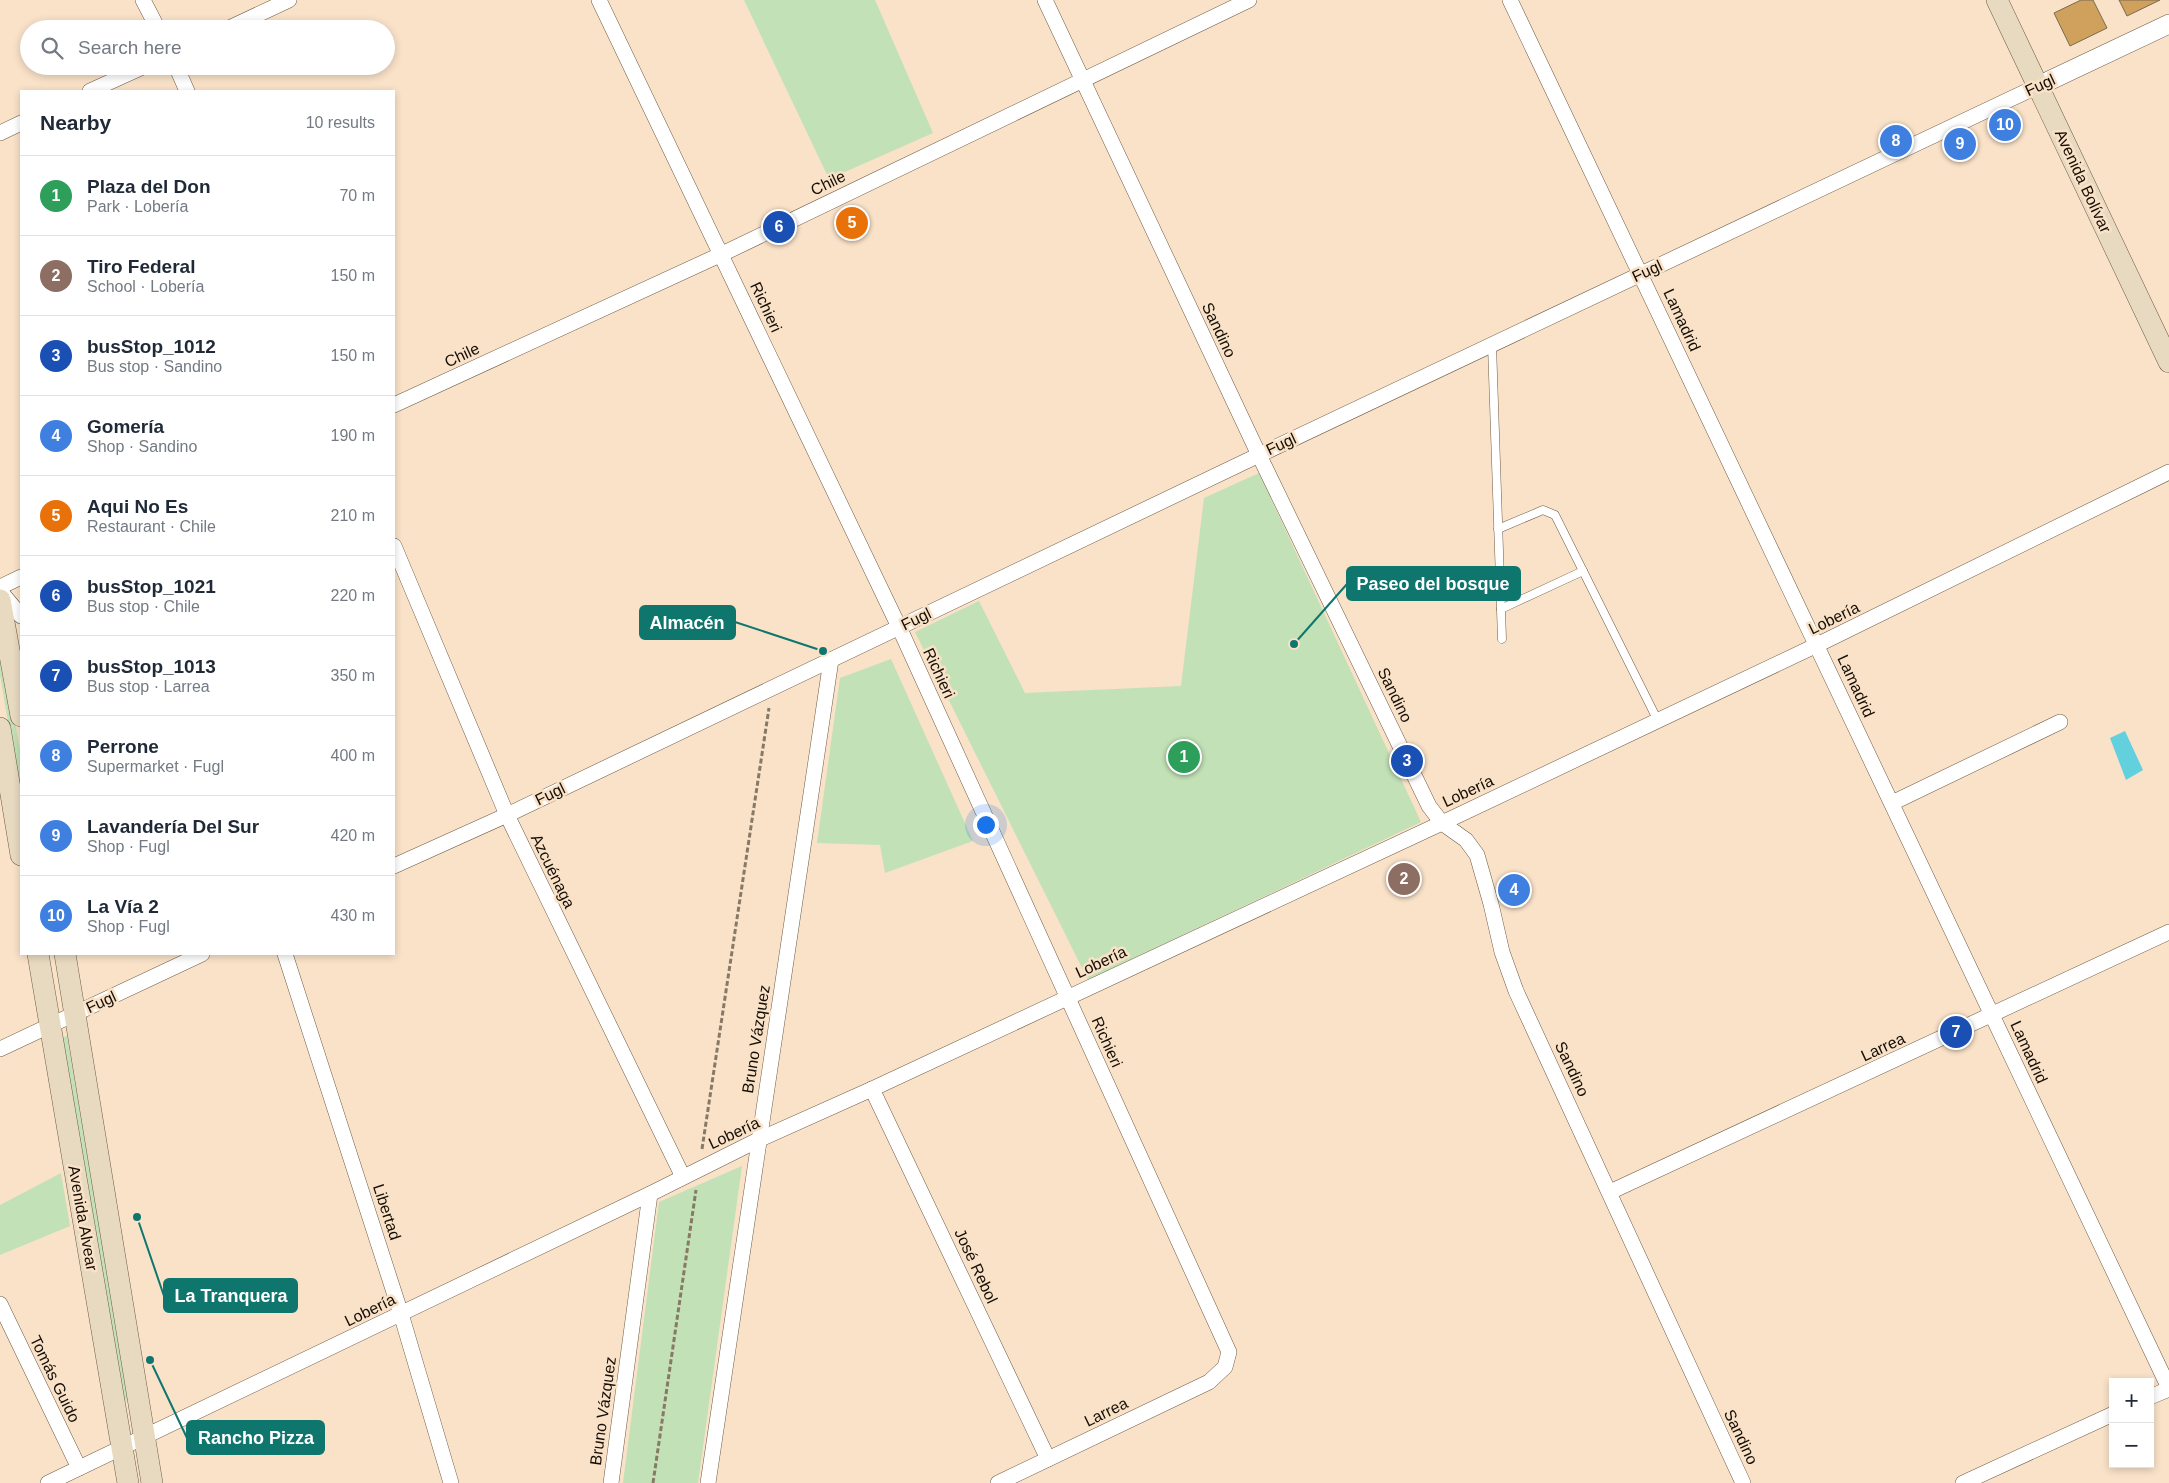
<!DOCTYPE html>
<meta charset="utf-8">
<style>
:root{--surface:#fff;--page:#f2f2f3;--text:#1f2937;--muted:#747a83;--line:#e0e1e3;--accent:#111827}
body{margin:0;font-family:Arial,sans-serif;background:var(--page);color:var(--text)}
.controls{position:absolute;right:15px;bottom:15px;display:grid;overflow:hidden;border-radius:0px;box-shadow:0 2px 8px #0003}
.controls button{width:45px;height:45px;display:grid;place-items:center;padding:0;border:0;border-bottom:1px solid var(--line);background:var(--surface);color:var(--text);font:25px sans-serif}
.you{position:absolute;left:985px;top:824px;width:18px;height:18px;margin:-12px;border:4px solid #fff;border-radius:50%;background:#1a73e8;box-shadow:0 0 0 8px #1a73e833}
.badge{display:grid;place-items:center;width:32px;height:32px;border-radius:50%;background:var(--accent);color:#fff;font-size:16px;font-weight:700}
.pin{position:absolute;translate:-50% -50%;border:2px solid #fff;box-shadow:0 1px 5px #0006}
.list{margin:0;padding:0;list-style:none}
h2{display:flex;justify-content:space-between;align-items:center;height:65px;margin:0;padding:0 20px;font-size:21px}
h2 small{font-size:16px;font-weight:400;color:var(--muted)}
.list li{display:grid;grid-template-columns:32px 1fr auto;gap:15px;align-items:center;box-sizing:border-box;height:80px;padding:0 20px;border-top:1px solid var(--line)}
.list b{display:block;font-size:19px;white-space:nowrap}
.list p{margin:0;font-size:16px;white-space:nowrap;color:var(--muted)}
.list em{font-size:16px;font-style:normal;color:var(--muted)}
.icon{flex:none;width:28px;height:28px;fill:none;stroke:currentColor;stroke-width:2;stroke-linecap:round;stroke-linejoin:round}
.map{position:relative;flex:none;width:2169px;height:1483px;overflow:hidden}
.search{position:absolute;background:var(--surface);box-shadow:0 2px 8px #0003;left:20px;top:20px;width:375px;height:55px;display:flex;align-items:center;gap:12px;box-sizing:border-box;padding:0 18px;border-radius:28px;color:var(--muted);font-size:19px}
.panel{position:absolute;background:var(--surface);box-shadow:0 2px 8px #0003;left:20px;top:90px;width:375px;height:865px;border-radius:0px}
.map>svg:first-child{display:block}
</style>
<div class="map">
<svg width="2169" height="1483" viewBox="0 0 2169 1483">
<rect width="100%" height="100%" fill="#f9e2c8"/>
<g fill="#c2e1b6">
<path d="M 744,0 L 875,0 L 933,133 L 829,179 Z"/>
<path d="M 1259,473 L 1421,822 L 1088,980 L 915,632 L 979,601 L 1025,693 L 1181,686 L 1204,498 Z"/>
<path d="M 0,632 L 21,756 L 21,798 L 0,675 Z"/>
<path d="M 891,659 L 973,841 L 885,873 L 880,845 L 817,843 L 840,678 Z"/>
<path d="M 67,1036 L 129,1400 L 123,1401 L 60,1038 Z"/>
<path d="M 742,1166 L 698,1483 L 623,1483 L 659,1202 Z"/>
<path d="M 61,1173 L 70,1226 L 0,1255 L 0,1205 Z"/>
</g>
<path fill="#63d0de" d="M 2125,731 L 2143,770 L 2126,780 L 2110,738 Z"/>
<g fill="#cfa15d" stroke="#7b6950">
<path d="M 2081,0 L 2093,0 L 2107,28 L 2070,46 L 2054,13 Z"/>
<path d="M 2119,0 L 2160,0 L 2127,16 Z"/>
</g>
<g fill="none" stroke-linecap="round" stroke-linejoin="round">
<defs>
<g id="service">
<path d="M 1492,345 L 1502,639"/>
<path d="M 1498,529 L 1543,510 L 1555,515 L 1658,721"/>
<path d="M 1501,609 L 1583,571"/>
</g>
<g id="minor">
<path d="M 143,0 L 158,29"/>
<path d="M 599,0 L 899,627 L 1229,1352 L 1225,1367 L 1209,1382 L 998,1483"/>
<path d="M 1045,0 L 1259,455 L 1429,806 L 1442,823 L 1466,840 L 1477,855 L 1491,904 L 1502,952 L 1516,991 L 1743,1483"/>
<path d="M 1510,0 L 2169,1388"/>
<path d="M 227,29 L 289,0"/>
<path d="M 176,66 L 187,91"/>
<path d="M 90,91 L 145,66"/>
<path d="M 0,133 L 21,123"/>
<path d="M 394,405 L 722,254 L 1249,0"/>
<path d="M 394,546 L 507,815 L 683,1177"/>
<path d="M 0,587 L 21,577"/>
<path d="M 0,591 L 21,616"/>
<path d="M 1892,803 L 2060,722"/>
<path d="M 394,866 L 507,815 L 1259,455 L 2038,86"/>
<path d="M 285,954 L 401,1314 L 451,1483"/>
<path d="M 0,1049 L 202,954"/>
<path d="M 872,1089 L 1048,1459"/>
<path d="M 1610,1192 L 2169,932"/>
<path d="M 0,1304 L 79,1468"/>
<path d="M 2150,1397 L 2169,1389"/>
<path d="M 48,1483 L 650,1194 L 758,1140 L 872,1089 L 1442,823 L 1817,645 L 2169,472"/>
<path d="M 611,1483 L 650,1194"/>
<path d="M 708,1483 L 831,660"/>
<path d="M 1963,1483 L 2113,1414"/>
</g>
<path id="tertiary" d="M 2038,86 L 2169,24"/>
<g id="secondary">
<path d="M 1997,0 L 2169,362"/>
<path d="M 0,600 L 21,716"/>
<path d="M 0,728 L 21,855"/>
<path d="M 38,954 L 128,1483"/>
<path d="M 65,954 L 152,1483"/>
</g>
</defs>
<use href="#service" stroke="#6f5c45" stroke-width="9"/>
<use href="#minor" stroke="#6f5c45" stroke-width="16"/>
<use href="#tertiary" stroke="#6f5c45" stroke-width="20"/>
<use href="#secondary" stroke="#6f5c45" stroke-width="22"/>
<g stroke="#887967" stroke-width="3" stroke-dasharray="5 2.5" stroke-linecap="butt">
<path d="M 702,1149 L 769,708"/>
<path d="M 653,1483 L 696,1190"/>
</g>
<use href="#service" stroke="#fff" stroke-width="8"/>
<use href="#minor" stroke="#fff" stroke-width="15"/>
<use href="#tertiary" stroke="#fff" stroke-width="19"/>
<use href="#secondary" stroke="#e8dac0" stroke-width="21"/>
</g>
<g text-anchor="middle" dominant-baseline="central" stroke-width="5" stroke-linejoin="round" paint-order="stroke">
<g font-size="16" fill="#160f06" stroke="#f9e2c8">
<text transform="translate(2040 85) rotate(-25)">Fugl</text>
<text transform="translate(2083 181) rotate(65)">Avenida Bolívar</text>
<text transform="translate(828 183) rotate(-26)">Chile</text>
<text transform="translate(1647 271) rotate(-25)">Fugl</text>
<text transform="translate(766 307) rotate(65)">Richieri</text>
<text transform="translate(1682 320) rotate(65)">Lamadrid</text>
<text transform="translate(1219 330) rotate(65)">Sandino</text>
<text transform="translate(462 355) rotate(-25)">Chile</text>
<text transform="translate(1281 444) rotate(-25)">Fugl</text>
<text transform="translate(1834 618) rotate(-26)">Lobería</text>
<text transform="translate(916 619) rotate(-26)">Fugl</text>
<text transform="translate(939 673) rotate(65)">Richieri</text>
<text transform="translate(1856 686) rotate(65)">Lamadrid</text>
<text transform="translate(1395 695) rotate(64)">Sandino</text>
<text transform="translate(1468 791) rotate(-25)">Lobería</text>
<text transform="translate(550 794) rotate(-26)">Fugl</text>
<text transform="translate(553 871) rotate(64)">Azcuénaga</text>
<text transform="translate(1101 962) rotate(-25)">Lobería</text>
<text transform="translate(101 1002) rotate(-25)">Fugl</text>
<text transform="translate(756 1039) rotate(-81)">Bruno Vázquez</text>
<text transform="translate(1107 1042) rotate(66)">Richieri</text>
<text transform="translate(1883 1047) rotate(-25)">Larrea</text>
<text transform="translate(2029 1052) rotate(65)">Lamadrid</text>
<text transform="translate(1572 1069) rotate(65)">Sandino</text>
<text transform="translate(734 1133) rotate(-25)">Lobería</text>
<text transform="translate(387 1212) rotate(72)">Libertad</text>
<text transform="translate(83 1218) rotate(80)">Avenida Alvear</text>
<text transform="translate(976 1266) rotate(65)">José Rebol</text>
<text transform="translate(370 1310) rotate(-26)">Lobería</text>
<text transform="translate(55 1379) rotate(64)">Tomás Guido</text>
<text transform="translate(603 1411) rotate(-82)">Bruno Vázquez</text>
<text transform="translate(1106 1412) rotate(-26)">Larrea</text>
<text transform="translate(1741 1437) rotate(65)">Sandino</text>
</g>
</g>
<path fill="none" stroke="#0f766e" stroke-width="2" d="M1294 644L1347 584M823 651L735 622M137 1217L164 1296M150 1360L187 1438"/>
<g fill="#0f766e" stroke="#f9e2c8" stroke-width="2">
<circle cx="1294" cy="644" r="5"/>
<circle cx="823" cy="651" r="5"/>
<circle cx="137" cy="1217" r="5"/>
<circle cx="150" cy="1360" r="5"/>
</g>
<g fill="#0f766e" stroke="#0f766e" stroke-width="2">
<rect x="1347" y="567" width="173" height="33" rx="5"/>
<rect x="640" y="606" width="95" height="33" rx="5"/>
<rect x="164" y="1279" width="133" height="33" rx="5"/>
<rect x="187" y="1421" width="137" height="33" rx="5"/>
</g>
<g font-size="18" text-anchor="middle" font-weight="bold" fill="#fff">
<text x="1433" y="590">Paseo del bosque</text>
<text x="687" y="629">Almacén</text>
<text x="231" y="1302">La Tranquera</text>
<text x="256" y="1444">Rancho Pizza</text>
</g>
</svg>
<div class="controls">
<button>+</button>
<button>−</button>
</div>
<div class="you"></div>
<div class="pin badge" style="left:1184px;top:757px;background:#2e9e5b">1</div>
<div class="pin badge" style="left:1404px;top:879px;background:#8d6e63">2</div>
<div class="pin badge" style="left:1407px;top:761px;background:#1a4fb4">3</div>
<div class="pin badge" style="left:1514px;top:890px;background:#3f7fe0">4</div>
<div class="pin badge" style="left:852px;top:223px;background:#e8710a">5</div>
<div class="pin badge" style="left:779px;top:227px;background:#1a4fb4">6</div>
<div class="pin badge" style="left:1956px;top:1032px;background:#1a4fb4">7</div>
<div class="pin badge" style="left:1896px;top:141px;background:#3f7fe0">8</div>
<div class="pin badge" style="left:1960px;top:144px;background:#3f7fe0">9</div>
<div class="pin badge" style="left:2005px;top:125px;background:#3f7fe0">10</div>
<div class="search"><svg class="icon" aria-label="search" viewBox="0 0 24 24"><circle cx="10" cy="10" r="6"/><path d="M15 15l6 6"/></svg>Search here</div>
<section class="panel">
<h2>Nearby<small>10 results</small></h2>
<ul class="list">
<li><span class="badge" style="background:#2e9e5b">1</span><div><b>Plaza del Don</b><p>Park · Lobería</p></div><em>70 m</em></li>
<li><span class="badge" style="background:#8d6e63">2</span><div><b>Tiro Federal</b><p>School · Lobería</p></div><em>150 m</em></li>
<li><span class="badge" style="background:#1a4fb4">3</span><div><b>busStop_1012</b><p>Bus stop · Sandino</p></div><em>150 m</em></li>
<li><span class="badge" style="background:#3f7fe0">4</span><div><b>Gomería</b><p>Shop · Sandino</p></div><em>190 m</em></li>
<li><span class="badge" style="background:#e8710a">5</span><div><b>Aqui No Es</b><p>Restaurant · Chile</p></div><em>210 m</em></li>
<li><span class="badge" style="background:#1a4fb4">6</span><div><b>busStop_1021</b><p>Bus stop · Chile</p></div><em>220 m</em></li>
<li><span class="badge" style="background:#1a4fb4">7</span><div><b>busStop_1013</b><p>Bus stop · Larrea</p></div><em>350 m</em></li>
<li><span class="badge" style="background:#3f7fe0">8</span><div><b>Perrone</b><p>Supermarket · Fugl</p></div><em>400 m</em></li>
<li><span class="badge" style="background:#3f7fe0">9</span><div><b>Lavandería Del Sur</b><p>Shop · Fugl</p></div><em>420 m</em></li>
<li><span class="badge" style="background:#3f7fe0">10</span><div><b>La Vía 2</b><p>Shop · Fugl</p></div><em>430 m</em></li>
</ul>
</section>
</div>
